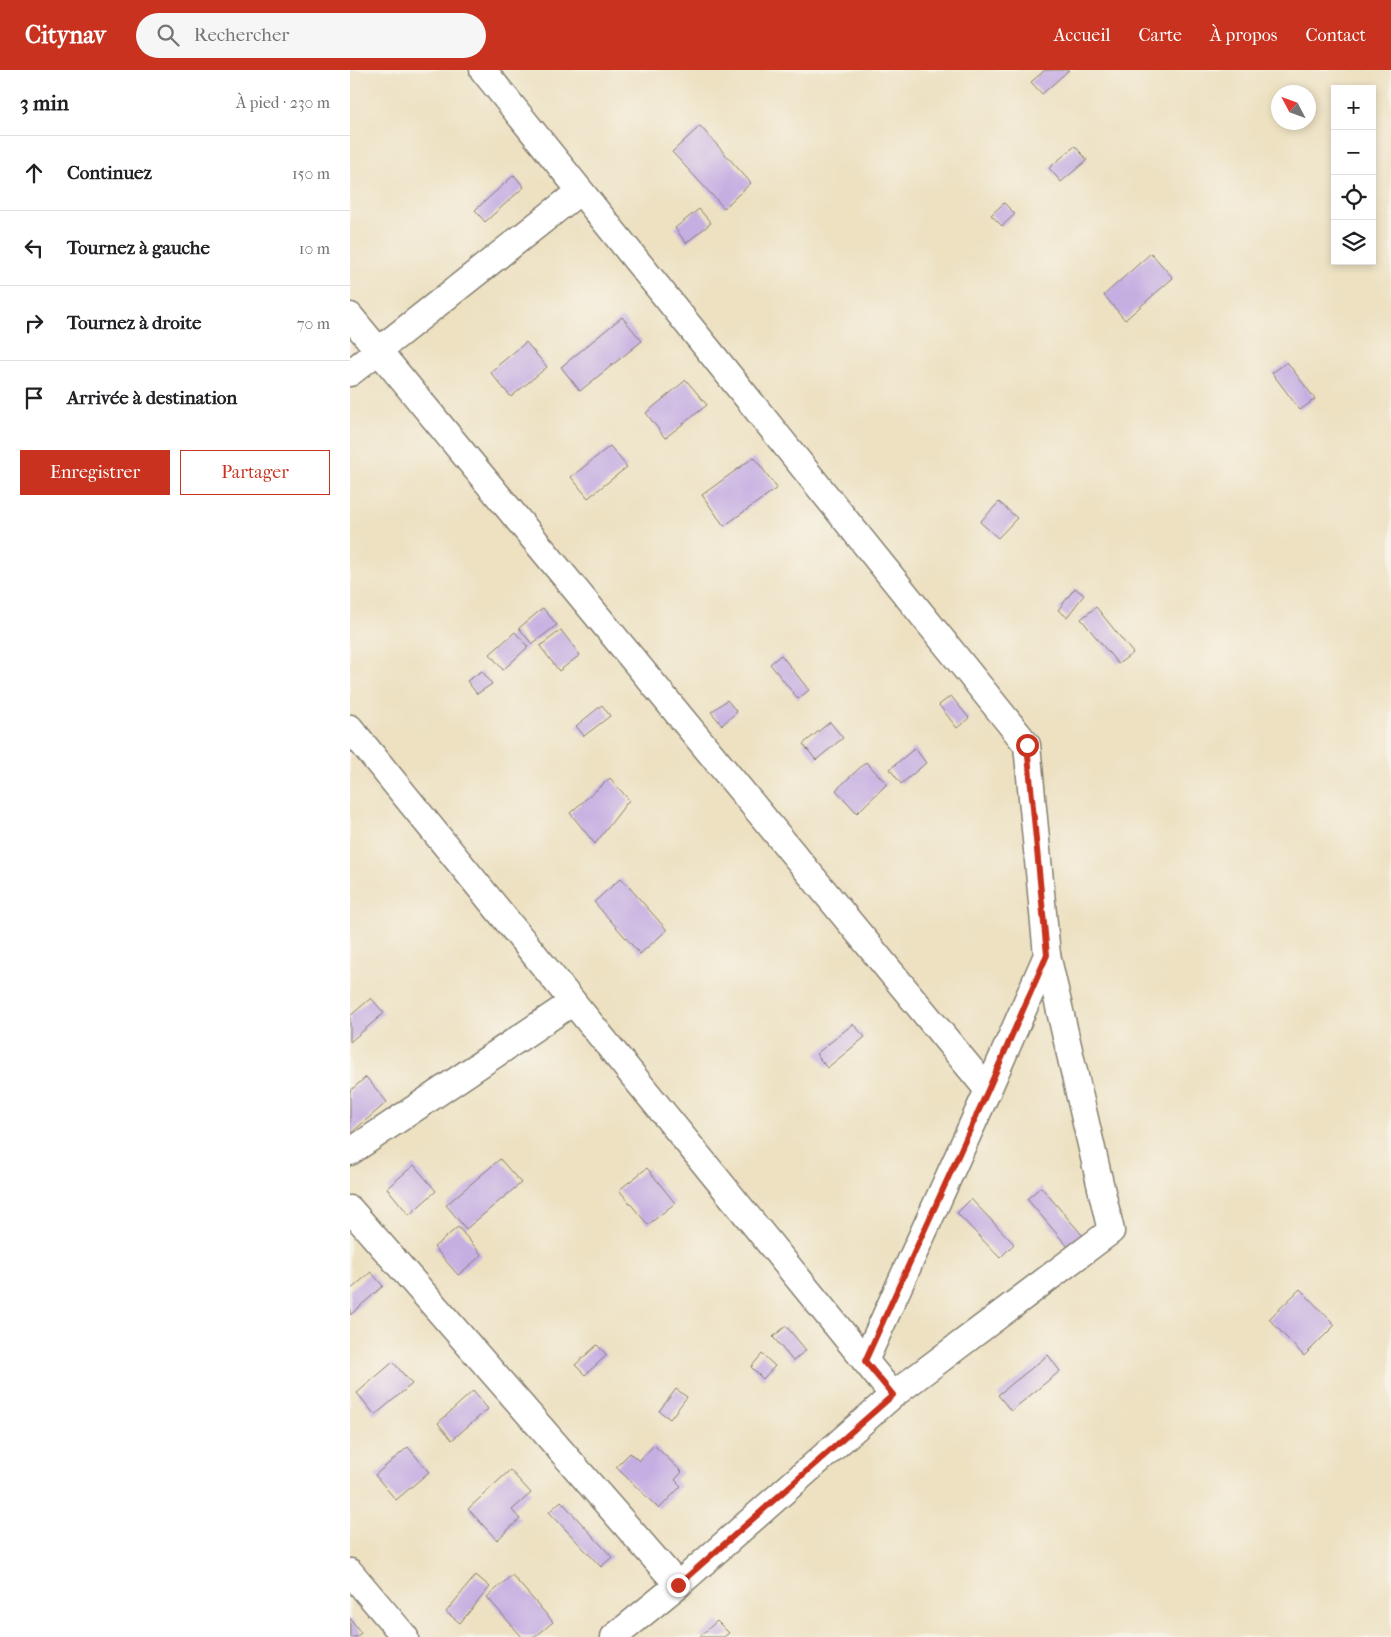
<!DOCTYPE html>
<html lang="fr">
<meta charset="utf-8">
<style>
:root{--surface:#fff;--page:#f6f6f6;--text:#202124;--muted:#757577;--line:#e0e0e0;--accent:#c8321e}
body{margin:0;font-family:"IM FELL French Canon",serif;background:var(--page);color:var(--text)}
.controls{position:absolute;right:15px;top:15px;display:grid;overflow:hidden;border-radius:0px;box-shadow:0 2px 8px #0003}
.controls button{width:45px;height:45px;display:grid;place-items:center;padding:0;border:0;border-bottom:1px solid var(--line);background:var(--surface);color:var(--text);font:25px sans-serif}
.compass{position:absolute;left:921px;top:15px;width:45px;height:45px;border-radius:50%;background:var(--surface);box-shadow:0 2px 8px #0003;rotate:311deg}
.stop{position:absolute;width:15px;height:15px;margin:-11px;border:4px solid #c8321e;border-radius:50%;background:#fff}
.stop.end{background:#c8321e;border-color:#fff;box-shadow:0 1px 5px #0008}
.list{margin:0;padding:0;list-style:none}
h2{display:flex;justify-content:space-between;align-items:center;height:65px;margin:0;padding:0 20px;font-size:21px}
h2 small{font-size:16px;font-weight:400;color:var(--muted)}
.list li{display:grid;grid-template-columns:32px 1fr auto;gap:15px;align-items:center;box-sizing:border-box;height:75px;padding:0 20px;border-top:1px solid var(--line)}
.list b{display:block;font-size:19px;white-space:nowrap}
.list em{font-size:16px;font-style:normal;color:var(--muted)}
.actions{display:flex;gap:10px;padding:15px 20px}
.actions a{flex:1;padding:11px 0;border:1px solid var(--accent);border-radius:0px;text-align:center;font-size:18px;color:var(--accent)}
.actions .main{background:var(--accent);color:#fff}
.icon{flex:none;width:28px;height:28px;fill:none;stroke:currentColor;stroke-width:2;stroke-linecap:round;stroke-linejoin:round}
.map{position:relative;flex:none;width:1041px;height:1567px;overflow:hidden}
header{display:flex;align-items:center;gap:30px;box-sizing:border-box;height:70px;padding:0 25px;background:var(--accent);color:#fff}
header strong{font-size:24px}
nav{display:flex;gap:28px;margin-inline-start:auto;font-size:18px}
.search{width:350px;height:45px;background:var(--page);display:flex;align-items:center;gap:12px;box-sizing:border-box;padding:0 18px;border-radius:28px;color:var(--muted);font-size:19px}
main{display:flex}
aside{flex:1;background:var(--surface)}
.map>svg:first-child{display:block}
</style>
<header>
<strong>Citynav</strong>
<div class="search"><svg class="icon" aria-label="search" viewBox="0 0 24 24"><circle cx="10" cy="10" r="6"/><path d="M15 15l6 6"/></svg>Rechercher</div>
<nav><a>Accueil</a><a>Carte</a><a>À propos</a><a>Contact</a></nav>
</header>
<main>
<aside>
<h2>3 min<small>À pied · 230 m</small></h2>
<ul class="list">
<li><svg class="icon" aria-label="ahead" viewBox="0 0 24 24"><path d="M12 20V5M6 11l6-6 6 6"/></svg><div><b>Continuez</b></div><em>150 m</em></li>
<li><svg class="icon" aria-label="left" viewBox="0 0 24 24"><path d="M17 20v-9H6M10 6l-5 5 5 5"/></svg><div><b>Tournez à gauche</b></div><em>10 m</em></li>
<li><svg class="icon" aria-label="right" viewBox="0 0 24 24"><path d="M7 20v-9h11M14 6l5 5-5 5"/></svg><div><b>Tournez à droite</b></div><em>70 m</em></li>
<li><svg class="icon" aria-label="arrive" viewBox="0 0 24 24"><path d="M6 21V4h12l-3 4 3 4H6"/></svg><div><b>Arrivée à destination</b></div></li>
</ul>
<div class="actions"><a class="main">Enregistrer</a><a>Partager</a></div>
</aside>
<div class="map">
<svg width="1041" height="1567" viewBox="0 0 1041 1567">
<rect width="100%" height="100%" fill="#f7f3e8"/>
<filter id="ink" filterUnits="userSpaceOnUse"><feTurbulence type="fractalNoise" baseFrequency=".02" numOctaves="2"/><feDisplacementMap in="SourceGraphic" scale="10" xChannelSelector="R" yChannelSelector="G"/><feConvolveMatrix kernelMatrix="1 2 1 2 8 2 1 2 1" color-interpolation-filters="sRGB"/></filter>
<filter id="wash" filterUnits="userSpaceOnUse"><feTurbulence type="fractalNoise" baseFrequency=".0096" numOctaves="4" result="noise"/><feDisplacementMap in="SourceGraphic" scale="20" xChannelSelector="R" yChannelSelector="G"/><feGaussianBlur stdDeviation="1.12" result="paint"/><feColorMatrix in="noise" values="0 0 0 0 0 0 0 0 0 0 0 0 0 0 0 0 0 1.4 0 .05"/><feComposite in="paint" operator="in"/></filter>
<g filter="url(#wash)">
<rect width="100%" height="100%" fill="#ede1c2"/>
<g id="blocks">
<g fill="#c5aee2">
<path d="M 695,0 L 719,0 L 692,24 L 681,12 Z"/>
<path d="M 350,56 L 401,113 L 374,138 L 322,82 Z"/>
<path d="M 725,76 L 737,90 L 711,112 L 699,98 Z"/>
<path d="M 164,105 L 174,117 L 135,152 L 125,140 Z"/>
<path d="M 654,133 L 665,144 L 652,156 L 641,145 Z"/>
<path d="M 349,139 L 361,153 L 336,173 L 325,158 Z"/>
<path d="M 801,183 L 823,208 L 775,250 L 754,225 Z"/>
<path d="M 272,247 L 292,271 L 230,321 L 211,297 Z"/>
<path d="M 176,272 L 197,297 L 161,327 L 140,302 Z"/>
<path d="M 937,292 L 965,329 L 950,340 L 922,303 Z"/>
<path d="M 336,310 L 357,335 L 315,368 L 296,343 Z"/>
<path d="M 260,376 L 277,397 L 238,428 L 221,407 Z"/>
<path d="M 404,387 L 427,418 L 374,456 L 352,425 Z"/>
<path d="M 649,432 L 667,448 L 648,468 L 630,452 Z"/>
<path d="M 725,518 L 734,525 L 717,547 L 708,540 Z"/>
<path d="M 746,537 L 783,583 L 768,594 L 731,549 Z"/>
<path d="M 193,538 L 207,555 L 182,574 L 169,558 Z"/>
<path d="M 211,560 L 230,585 L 209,601 L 190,576 Z"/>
<path d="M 165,562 L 178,577 L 153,600 L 140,584 Z"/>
<path d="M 431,585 L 459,620 L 448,629 L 420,594 Z"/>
<path d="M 132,601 L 142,614 L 127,624 L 117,611 Z"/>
<path d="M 601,626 L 619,648 L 607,658 L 589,635 Z"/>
<path d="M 377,630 L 387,642 L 372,655 L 361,642 Z"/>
<path d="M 252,635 L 260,646 L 234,666 L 226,656 Z"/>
<path d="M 480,652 L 493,668 L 466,690 L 453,674 Z"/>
<path d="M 565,678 L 576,693 L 551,714 L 540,699 Z"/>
<path d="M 516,692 L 537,714 L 507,743 L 486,720 Z"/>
<path d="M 260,708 L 279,730 L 245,774 L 220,743 Z"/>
<path d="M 271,808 L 317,860 L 290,884 L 244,832 Z"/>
<path d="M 21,928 L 34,943 L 0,972 L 0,946 Z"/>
<path d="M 503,954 L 515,967 L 477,998 L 466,984 Z"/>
<path d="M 16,1007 L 37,1032 L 0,1064 L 0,1021 Z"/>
<path d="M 150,1089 L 171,1113 L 116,1159 L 96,1135 Z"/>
<path d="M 64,1095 L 86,1121 L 59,1145 L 37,1118 Z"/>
<path d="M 297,1098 L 325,1133 L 298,1155 L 269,1120 Z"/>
<path d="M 691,1117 L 733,1166 L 719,1178 L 677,1129 Z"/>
<path d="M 621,1129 L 664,1174 L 650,1188 L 607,1143 Z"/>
<path d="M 108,1157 L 132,1185 L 108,1205 L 84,1177 Z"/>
<path d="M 21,1202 L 33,1216 L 0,1245 L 0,1220 Z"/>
<path d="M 950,1219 L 985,1255 L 954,1286 L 919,1249 Z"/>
<path d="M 436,1256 L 456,1280 L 443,1291 L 423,1267 Z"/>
<path d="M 247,1275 L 257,1285 L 235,1305 L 225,1295 Z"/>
<path d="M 412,1284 L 425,1296 L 413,1309 L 401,1297 Z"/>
<path d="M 698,1285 L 710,1301 L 661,1341 L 648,1325 Z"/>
<path d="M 43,1292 L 62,1314 L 25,1345 L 7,1323 Z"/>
<path d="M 326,1319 L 337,1327 L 320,1349 L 309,1341 Z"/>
<path d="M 123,1321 L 138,1339 L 102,1370 L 88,1353 Z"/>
<path d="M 304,1375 L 332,1402 L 325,1410 L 331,1416 L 309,1439 L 266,1397 L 280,1383 L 289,1391 Z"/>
<path d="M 58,1377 L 79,1402 L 46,1430 L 25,1405 Z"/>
<path d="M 160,1400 L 181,1423 L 162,1440 L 170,1449 L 147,1470 L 118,1439 Z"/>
<path d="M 211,1431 L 262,1487 L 251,1497 L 199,1442 Z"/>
<path d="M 126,1505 L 140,1517 L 110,1553 L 96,1542 Z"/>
<path d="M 162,1505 L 203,1552 L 185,1567 L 172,1567 L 137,1527 Z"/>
<path d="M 0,1548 L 11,1563 L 6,1567 L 0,1567 Z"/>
<path d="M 367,1551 L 379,1563 L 374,1567 L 349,1567 Z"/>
</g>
</g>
</g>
<g filter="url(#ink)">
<use href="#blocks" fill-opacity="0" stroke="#847e6f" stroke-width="1"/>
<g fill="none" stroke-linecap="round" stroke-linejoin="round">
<defs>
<g id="street">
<path d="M 133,0 L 677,675 L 697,885 L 761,1161 L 543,1325 L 328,1515 L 264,1567"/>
<path d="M 0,246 L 638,1020"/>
<path d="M 0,303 L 230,121"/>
<path d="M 0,658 L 543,1325"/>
<path d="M 0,1082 L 223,932"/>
<path d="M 0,1139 L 328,1515"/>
<path d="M 515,1291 L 638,1020 L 697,885"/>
<path d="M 0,1502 L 55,1567"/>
</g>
</defs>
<use href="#street" stroke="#847e6f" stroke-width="29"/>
<use href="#street" stroke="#fff" stroke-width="26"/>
</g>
</g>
<g fill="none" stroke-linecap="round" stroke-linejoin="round" filter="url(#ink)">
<path stroke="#c8321e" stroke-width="6" d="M 328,1515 L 543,1325 L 515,1291 L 638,1020 L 697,885 L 677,675"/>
</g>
</svg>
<div class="controls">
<button>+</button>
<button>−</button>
<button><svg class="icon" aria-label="locate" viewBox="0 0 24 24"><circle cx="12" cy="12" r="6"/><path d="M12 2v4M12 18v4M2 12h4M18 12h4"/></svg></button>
<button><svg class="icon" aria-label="layers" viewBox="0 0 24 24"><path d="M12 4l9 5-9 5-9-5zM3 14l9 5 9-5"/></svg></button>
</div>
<svg class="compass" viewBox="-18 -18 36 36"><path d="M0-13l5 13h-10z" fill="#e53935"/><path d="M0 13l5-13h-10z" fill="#757577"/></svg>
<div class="stop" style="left:677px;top:675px"></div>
<div class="stop end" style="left:328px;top:1515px"></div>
</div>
</main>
